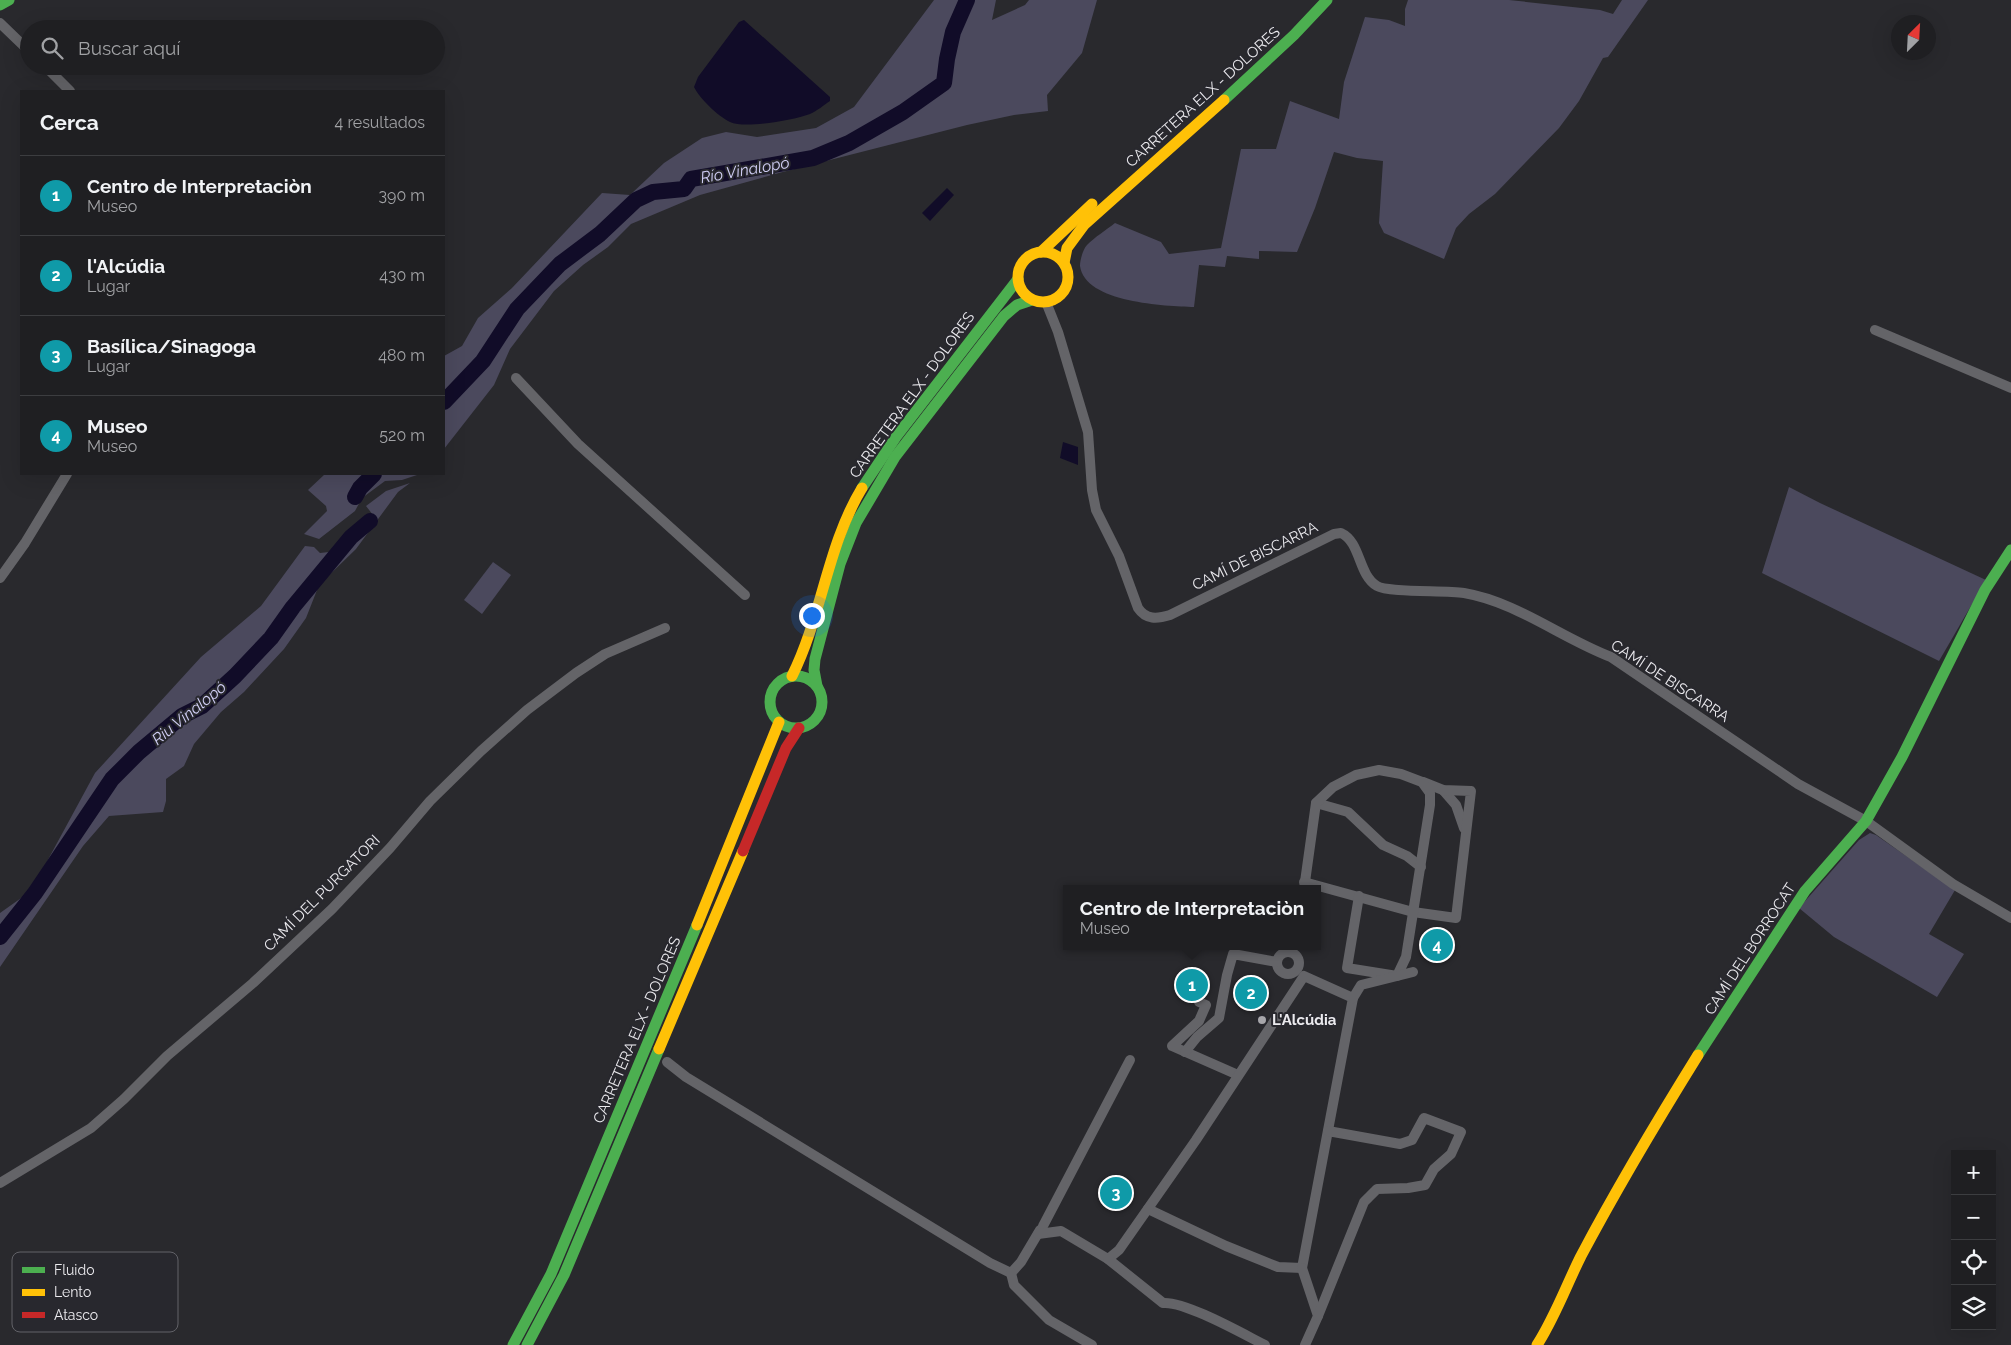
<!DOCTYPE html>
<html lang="es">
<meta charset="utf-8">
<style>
:root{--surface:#1f1f22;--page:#2c2c2f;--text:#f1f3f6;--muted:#a1a2a5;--line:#3c3d40;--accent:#a7a6aa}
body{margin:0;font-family:Raleway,sans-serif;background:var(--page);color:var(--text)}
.controls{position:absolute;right:15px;bottom:15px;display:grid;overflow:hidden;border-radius:0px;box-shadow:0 5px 20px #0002}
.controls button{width:45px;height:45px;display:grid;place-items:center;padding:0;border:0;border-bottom:1px solid var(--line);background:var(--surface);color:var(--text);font:25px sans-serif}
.compass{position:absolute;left:1891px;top:15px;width:45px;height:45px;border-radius:50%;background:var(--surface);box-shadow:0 5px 20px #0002;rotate:24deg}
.you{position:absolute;left:811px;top:615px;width:18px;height:18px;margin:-12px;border:4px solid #fff;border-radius:50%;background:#1a73e8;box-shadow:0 0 0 8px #1a73e833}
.badge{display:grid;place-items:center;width:32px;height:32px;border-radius:50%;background:var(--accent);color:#fff;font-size:16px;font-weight:700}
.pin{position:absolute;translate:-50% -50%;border:2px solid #fff;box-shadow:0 1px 5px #0006}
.popup{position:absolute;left:1063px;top:885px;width:258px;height:65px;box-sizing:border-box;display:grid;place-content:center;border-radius:0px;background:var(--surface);filter:drop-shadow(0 1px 4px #0005);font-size:16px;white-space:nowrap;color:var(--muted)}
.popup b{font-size:19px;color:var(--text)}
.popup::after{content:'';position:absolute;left:50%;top:100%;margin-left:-10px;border:10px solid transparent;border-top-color:var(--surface)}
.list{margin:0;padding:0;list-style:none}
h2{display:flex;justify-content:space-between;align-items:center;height:65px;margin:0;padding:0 20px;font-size:21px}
h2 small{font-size:16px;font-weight:400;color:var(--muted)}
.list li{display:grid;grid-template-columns:32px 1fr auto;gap:15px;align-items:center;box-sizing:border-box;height:80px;padding:0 20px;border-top:1px solid var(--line)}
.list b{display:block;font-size:19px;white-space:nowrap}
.list p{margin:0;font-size:16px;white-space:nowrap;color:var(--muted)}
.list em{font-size:16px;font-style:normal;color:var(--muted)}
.icon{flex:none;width:28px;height:28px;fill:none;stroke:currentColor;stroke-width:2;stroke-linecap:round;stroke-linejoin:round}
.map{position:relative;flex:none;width:2011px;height:1345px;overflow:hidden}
.search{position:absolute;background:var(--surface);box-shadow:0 5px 20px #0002;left:20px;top:20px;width:425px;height:55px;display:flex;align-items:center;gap:12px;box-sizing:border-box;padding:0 18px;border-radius:28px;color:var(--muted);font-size:19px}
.panel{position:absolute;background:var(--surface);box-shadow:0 5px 20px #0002;left:20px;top:90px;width:425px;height:385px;border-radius:0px}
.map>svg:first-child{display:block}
</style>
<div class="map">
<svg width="2011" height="1345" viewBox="0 0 2011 1345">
<rect width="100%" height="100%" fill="#29292d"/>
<g fill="#4b495d">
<path d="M 934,0 L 996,0 L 992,20 L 1025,5 L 1029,0 L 1097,0 L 1082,53 L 1047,95 L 1048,111 L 1014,115 L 967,125 L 779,173 L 700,195 L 631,224 L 608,247 L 583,265 L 554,291 L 510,349 L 494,385 L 444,449 L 444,356 L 462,346 L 478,318 L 512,288 L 602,193 L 630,195 L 664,163 L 702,138 L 726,132 L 757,137 L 816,128 L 854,107 Z"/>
<path d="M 1408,0 L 1509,0 L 1600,10 L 1613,14 L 1622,0 L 1648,0 L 1608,57 L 1603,58 L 1579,101 L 1559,128 L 1495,194 L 1469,214 L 1456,228 L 1444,259 L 1384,233 L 1379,223 L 1383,161 L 1357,158 L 1334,152 L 1315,208 L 1297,252 L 1259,251 L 1259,259 L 1227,256 L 1225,267 L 1199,265 L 1194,307 C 1166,306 1085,303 1080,266 C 1080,260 1083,249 1087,245 C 1095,237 1106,230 1115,223 L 1161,242 L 1169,254 L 1221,248 L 1241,149 L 1276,149 L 1290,101 L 1339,119 L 1344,82 L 1365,17 L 1389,20 L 1405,26 L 1405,9 Z"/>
<path d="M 325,474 L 420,474 L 402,480 L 385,481 L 362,498 L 355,511 L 319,539 L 304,534 L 327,511 L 326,506 L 308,490 Z"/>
<path d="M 410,483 L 398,492 L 356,549 L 319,585 L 306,618 L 284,649 L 244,692 L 221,712 L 194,744 L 184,766 L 166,779 L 166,801 L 163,812 L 109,816 L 83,846 L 0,967 L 0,913 L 31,891 L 95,773 L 201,657 L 261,606 L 305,546 L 314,547 L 320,553 L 329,552 L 373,515 L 366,506 L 386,491 Z"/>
<path d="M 1789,487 L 1820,503 L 1986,580 L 1939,661 L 1762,573 Z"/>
<path d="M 493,562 L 511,575 L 482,614 L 464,600 Z"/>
<path d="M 1870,833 L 1876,835 L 1955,890 L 1929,934 L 1964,954 L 1937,997 L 1834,937 L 1799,908 L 1859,840 Z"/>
</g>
<g fill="#110c28">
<path d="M 744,20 L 830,97 L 830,101 C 824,105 817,111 810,114 C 794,120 745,129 730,122 C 718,116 700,99 694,87 L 698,77 L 739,22 Z"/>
<path d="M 947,188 L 954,195 L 930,221 L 922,213 Z"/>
<path d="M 1063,442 L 1078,447 L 1078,465 L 1060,458 Z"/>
</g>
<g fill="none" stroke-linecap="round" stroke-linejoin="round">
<g stroke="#110c28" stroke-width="16">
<path d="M 444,402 L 483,361 L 517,309 L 560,264 L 600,234 L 636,200 L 653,192 L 684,189 L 691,179 L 813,158 L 849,143 L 903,112 L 944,83 L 947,59 L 953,32 L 967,0"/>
<path d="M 355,497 L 360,488 L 374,474"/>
<path d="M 0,937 L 35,893 L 112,779 L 139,752 L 182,716 L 202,706 L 235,676 L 271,638 L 293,607 L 351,537 L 370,521"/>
</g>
<g stroke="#646468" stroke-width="10">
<path d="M 0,23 L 29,51"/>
<path d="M 45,66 L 70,91"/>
<path d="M 1046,302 L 1058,332 L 1088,432 L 1092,490 L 1096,510 L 1119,556 L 1138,608 C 1146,620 1157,619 1170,615 L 1334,534 L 1341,533 C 1361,542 1358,575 1377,586 C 1389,593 1445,590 1464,593 C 1517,602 1561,638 1611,657 L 1798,784 L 1866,821 L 1953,884 L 2011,918"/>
<path d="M 1875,330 L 2011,388"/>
<path d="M 516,378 L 578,444 L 745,595"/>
<path d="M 0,578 L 25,543 L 67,474"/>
<path d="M 1443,790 L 1456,805 L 1464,828"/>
<path d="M 1316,803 L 1348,812 L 1383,845 L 1407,856 L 1421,867"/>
<path d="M 1304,882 L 1413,912 L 1456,918 L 1471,791 L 1443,790 L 1423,782"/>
<path d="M 1304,889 L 1316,803 L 1333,787 L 1356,775 L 1379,770 L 1401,774 L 1422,782 L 1430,793 L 1430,805 L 1406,957 L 1397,976 L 1347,968 L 1359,896"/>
<circle cx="1288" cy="963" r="11"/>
<path d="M 1199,1002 L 1206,1005 L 1199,1021 L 1172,1046 L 1238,1075"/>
<path d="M 1185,1052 L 1197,1037 L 1219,1018 L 1227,975 L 1233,954 L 1277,962"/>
<path d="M 667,1062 L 686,1077 L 990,1263 L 1011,1273 L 1021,1262 L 1040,1230"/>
<path d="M 0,1183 L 91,1128 L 124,1099 L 167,1056 L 253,983 L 332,909 L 390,848 L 430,801 L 481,751 L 527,710 L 576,673 L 605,654 L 665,628"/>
<path d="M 1148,1209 L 1226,1246 L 1278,1267 L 1302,1268 L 1353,998"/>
<path d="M 1043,1226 L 1130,1060"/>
<path d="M 1038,1234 L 1061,1231 L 1108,1259 L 1119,1250 L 1196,1140 L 1304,976 L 1353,998 L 1361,985 L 1413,972"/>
<path d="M 1108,1259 L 1163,1303 C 1185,1301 1243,1334 1265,1345"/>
<path d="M 1302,1268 L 1318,1316 L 1305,1345"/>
<path d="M 1011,1273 L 1014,1285 L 1049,1320 L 1092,1345"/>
<path d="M 1318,1316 L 1364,1202 L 1377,1189 L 1408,1188 L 1425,1185 L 1434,1169 L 1451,1154 L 1461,1132 L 1424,1118 L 1412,1140 L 1400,1144 L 1328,1131"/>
</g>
<g stroke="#4caf50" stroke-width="11">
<path d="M 0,5 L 9,0"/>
<path d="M 1224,100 L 1294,35 L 1327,0"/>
<path d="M 862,488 L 896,437 L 1018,279"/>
<circle cx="796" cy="702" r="26"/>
<path d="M 817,686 L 814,670 L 815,659 L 840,564 L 856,523 L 895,457 L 1004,316 L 1017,305 L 1032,300"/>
<path d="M 1698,1055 L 1805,891 L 1866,821 L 1902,757 L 1985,590 L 2011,550"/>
<path d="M 513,1345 L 551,1274 L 697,925"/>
<path d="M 527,1345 L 564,1275 L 659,1049"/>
</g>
<g stroke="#ffc107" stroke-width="11">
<path d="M 1041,252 L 1092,204"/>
<circle cx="1043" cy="277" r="25"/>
<path d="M 1064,263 L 1067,248 L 1084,225 L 1224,100"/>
<path d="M 792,676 C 822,616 827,546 862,488"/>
<path d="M 697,925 L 779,722"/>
<path d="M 659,1049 L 743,851"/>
<path d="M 1537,1345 C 1555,1317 1566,1286 1581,1256 C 1617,1188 1657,1121 1698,1055"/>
</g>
<path stroke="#c62828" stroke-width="11" d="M 743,851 L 786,748 L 799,728"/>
</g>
<circle fill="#a7a6aa" stroke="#28282e" stroke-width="2" cx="1262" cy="1020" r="5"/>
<g text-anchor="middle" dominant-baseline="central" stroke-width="4" stroke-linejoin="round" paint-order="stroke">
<g font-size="15" fill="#ebeaee" stroke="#28282e">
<text transform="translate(1203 97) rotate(-42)">CARRETERA ELX - DOLORES</text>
<text transform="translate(912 395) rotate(-54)">CARRETERA ELX - DOLORES</text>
<text transform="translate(1255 556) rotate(-26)">CAMÍ DE BISCARRA</text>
<text transform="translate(1670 681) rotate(33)">CAMÍ DE BISCARRA</text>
<text transform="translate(322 893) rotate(-45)">CAMÍ DEL PURGATORI</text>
<text transform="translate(1750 949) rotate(-57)">CAMÍ DEL BORROCAT</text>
<text transform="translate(637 1030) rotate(-67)">CARRETERA ELX - DOLORES</text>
</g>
<g font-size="15" font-weight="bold" fill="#ebeaee" stroke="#28282e" text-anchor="start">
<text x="1272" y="1020">L'Alcúdia</text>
</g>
<g font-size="16" font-style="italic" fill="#d0cef4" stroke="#28282e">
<text transform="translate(745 170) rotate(-10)">Río Vinalopó</text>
<text transform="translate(189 713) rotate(-39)">Riu Vinalopó</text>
</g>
</g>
<rect x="12" y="1252" width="166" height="80" rx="8" fill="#28282e" stroke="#626268" stroke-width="1"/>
<rect x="22" y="1267" width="23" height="6" fill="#4caf50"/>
<rect x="22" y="1289" width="23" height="7" fill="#ffc107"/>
<rect x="22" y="1312" width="23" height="6" fill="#c62828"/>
<g font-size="14" fill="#ebeaee">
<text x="54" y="1275">Fluido</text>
<text x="54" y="1297">Lento</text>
<text x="54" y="1320">Atasco</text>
</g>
</svg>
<div class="controls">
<button>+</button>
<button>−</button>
<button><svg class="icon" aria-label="locate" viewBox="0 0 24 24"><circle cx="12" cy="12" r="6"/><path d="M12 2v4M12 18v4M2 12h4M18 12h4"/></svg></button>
<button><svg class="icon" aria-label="layers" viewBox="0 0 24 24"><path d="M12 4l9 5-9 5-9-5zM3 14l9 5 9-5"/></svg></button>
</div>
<svg class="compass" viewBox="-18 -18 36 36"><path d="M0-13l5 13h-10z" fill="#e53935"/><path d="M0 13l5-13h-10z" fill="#a1a2a5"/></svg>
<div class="you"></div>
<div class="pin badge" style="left:1192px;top:985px;background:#0f9aa8">1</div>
<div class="popup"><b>Centro de Interpretaciòn</b>Museo</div>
<div class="pin badge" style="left:1251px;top:993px;background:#0f9aa8">2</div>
<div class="pin badge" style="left:1116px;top:1193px;background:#0f9aa8">3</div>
<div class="pin badge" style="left:1437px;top:945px;background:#0f9aa8">4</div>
<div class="search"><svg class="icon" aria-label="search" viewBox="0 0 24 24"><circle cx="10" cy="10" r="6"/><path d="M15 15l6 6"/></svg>Buscar aquí</div>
<section class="panel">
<h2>Cerca<small>4 resultados</small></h2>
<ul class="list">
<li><span class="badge" style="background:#0f9aa8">1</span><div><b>Centro de Interpretaciòn</b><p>Museo</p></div><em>390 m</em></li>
<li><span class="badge" style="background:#0f9aa8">2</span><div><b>l'Alcúdia</b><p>Lugar</p></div><em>430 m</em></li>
<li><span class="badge" style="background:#0f9aa8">3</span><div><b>Basílica/Sinagoga</b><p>Lugar</p></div><em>480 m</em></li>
<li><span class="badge" style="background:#0f9aa8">4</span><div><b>Museo</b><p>Museo</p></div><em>520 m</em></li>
</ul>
</section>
</div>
